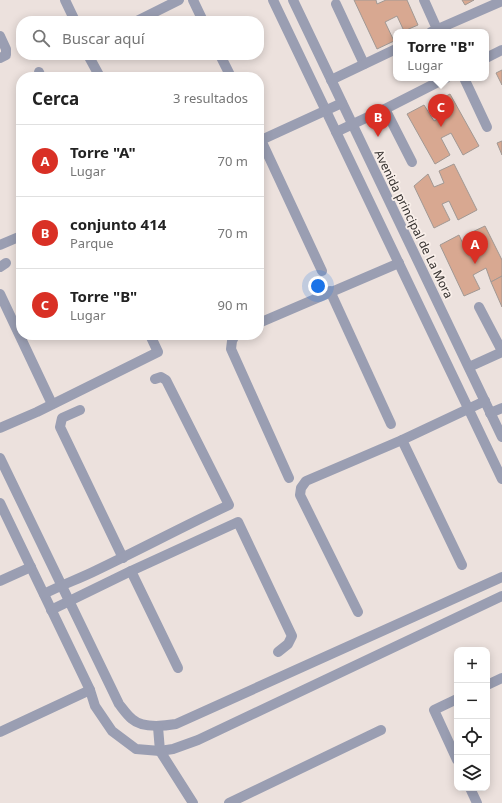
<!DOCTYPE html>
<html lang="es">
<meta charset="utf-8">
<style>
:root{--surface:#fff;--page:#f6f6f6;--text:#222;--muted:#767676;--line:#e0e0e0;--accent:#d93025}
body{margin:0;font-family:"Noto Sans",sans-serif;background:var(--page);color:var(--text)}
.controls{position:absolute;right:12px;bottom:12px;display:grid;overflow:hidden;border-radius:8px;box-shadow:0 2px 10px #0003}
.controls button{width:36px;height:36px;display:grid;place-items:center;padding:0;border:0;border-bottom:1px solid var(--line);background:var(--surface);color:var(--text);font:20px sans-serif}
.you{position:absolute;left:318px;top:286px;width:14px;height:14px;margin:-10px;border:3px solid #fff;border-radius:50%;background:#1a73e8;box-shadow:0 0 0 6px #1a73e833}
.badge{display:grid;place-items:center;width:26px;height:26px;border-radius:50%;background:var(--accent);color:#fff;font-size:13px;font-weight:700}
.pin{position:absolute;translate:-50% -33px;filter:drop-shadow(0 1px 2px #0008)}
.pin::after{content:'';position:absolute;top:21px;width:14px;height:12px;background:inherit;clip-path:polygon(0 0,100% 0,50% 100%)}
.popup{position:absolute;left:393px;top:29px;width:96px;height:52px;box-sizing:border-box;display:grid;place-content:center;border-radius:8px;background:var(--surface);filter:drop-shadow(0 1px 3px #0005);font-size:13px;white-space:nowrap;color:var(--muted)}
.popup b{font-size:15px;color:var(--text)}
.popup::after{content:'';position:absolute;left:50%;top:100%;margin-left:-8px;border:8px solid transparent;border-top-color:var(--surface)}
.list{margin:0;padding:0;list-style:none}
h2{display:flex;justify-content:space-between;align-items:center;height:52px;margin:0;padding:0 16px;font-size:17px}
h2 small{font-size:13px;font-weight:400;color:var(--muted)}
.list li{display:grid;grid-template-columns:26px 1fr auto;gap:12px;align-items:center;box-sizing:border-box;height:72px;padding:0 16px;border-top:1px solid var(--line)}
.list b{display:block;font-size:15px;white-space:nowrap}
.list p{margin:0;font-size:13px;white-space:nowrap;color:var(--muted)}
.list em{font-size:13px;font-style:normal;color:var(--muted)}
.icon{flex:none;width:22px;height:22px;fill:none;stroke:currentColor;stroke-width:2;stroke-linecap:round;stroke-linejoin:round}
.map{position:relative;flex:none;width:502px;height:803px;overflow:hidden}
.search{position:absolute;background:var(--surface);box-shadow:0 2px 10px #0003;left:16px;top:16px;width:248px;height:44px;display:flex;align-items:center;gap:10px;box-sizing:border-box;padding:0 14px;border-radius:16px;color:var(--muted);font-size:15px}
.panel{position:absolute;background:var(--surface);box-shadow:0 2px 10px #0003;left:16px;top:72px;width:248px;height:268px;border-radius:16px}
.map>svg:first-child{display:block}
</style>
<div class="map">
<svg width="502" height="803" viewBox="0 0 502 803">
<rect width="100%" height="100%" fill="#ece1dd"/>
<g fill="#d8a891" stroke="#a19893">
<path d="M 354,0 L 376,0 L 377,4 L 386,0 L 407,0 L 418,25 L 404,31 L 397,16 L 385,22 L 394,41 L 377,49 Z"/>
<path d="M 462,0 L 474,0 L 465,5 Z"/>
<path d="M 502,70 L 502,85 L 496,73 Z"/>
<path d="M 450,94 L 479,146 L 463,155 L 451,133 L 441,138 L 450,155 L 435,164 L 407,114 L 424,105 L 434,121 L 445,115 L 437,101 Z"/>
<path d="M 502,141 L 502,155 L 497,143 Z"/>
<path d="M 454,164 L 477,210 L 458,220 L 449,201 L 442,204 L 450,220 L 434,228 L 414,186 L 428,174 L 434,187 L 444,183 L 439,171 Z"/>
<path d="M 485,226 L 502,260 L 502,276 L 491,282 L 486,268 L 473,275 L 480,289 L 464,296 L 440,245 L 459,235 L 468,255 L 479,251 L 470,233 Z"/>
<path d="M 502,276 L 502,307 L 491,282 Z"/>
</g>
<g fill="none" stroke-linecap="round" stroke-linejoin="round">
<g stroke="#9a9eb2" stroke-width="10">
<path d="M 65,0 L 75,21"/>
<path d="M 193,0 L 203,21"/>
<path d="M 273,0 L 502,479"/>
<path d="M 293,0 L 502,437"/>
<path d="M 424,0 L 437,29"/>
<path d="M 336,4 L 364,64"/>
<path d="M 137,21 L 179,0"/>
<path d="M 431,32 L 502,1"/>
<path d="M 0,36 L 6,49 L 6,55 L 0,58"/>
<path d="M 88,55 L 100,77"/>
<path d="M 220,55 L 231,77"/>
<path d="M 486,58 L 502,50"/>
<path d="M 39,72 L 41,77"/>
<path d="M 464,78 L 487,127"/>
<path d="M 331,80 L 396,49"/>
<path d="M 385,109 L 412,162"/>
<path d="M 336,132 L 385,109 L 446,78"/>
<path d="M 261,140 L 322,271"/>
<path d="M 259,141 L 342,103"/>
<path d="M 0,245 L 21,236"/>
<path d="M 0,267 L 6,263"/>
<path d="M 330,291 L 391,424"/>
<path d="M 0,294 L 52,404"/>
<path d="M 479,307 L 502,351"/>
<path d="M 259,323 L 399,263"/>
<path d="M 235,335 L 232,341 L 231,349 L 289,478"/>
<path d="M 469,367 L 502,352"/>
<path d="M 80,410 L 62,418 L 60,427 L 123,558"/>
<path d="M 490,413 L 502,408"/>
<path d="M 0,428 L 37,412 L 158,352 L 150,335"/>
<path d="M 402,440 L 462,565"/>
<path d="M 0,458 L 119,704 C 123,709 127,715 132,719 C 142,728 164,726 176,724 L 502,577"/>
<path d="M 0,503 L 90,690 L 95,706 L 112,731 L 136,749 L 160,751 L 173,749 L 198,740 L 502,596"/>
<path d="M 131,571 L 238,522 L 292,636 L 288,644 L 278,652"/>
<path d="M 0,581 L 31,567"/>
<path d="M 44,594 C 61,585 79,579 97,570 C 141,549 184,526 229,505 L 166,380 L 161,377 L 155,379"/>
<path d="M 51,610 L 131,571 L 178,668"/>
<path d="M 358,612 L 300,495 L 301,488 L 306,481 L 402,440 L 485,401"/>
<path d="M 487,685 L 502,678"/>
<path d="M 457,699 L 434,710 L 457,760"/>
<path d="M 158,727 L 160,751 L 193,803"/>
<path d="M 0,732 L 90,690"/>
<path d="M 470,788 L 477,803"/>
<path d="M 229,803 L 381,730"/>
</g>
</g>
<g text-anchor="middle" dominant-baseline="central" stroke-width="3.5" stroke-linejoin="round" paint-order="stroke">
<g font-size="12" fill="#332f2d" stroke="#f9efea">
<text transform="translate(414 224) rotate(64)">Avenida principal de La Mora</text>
</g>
</g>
</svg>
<div class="controls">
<button>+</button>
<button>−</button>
<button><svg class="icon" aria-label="locate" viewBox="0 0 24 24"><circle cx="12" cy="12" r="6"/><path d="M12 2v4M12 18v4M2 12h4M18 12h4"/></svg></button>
<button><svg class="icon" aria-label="layers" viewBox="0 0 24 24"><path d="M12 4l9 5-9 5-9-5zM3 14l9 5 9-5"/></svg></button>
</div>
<div class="you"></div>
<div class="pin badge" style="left:475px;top:264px">A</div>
<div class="pin badge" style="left:378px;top:137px">B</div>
<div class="pin badge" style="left:441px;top:127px">C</div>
<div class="popup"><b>Torre &quot;B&quot;</b>Lugar</div>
<div class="search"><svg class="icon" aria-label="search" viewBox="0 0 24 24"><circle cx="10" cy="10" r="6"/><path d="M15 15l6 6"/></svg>Buscar aquí</div>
<section class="panel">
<h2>Cerca<small>3 resultados</small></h2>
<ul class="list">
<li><span class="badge">A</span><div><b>Torre &quot;A&quot;</b><p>Lugar</p></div><em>70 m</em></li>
<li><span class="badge">B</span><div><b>conjunto 414</b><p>Parque</p></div><em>70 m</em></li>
<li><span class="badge">C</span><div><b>Torre &quot;B&quot;</b><p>Lugar</p></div><em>90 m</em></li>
</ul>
</section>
</div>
